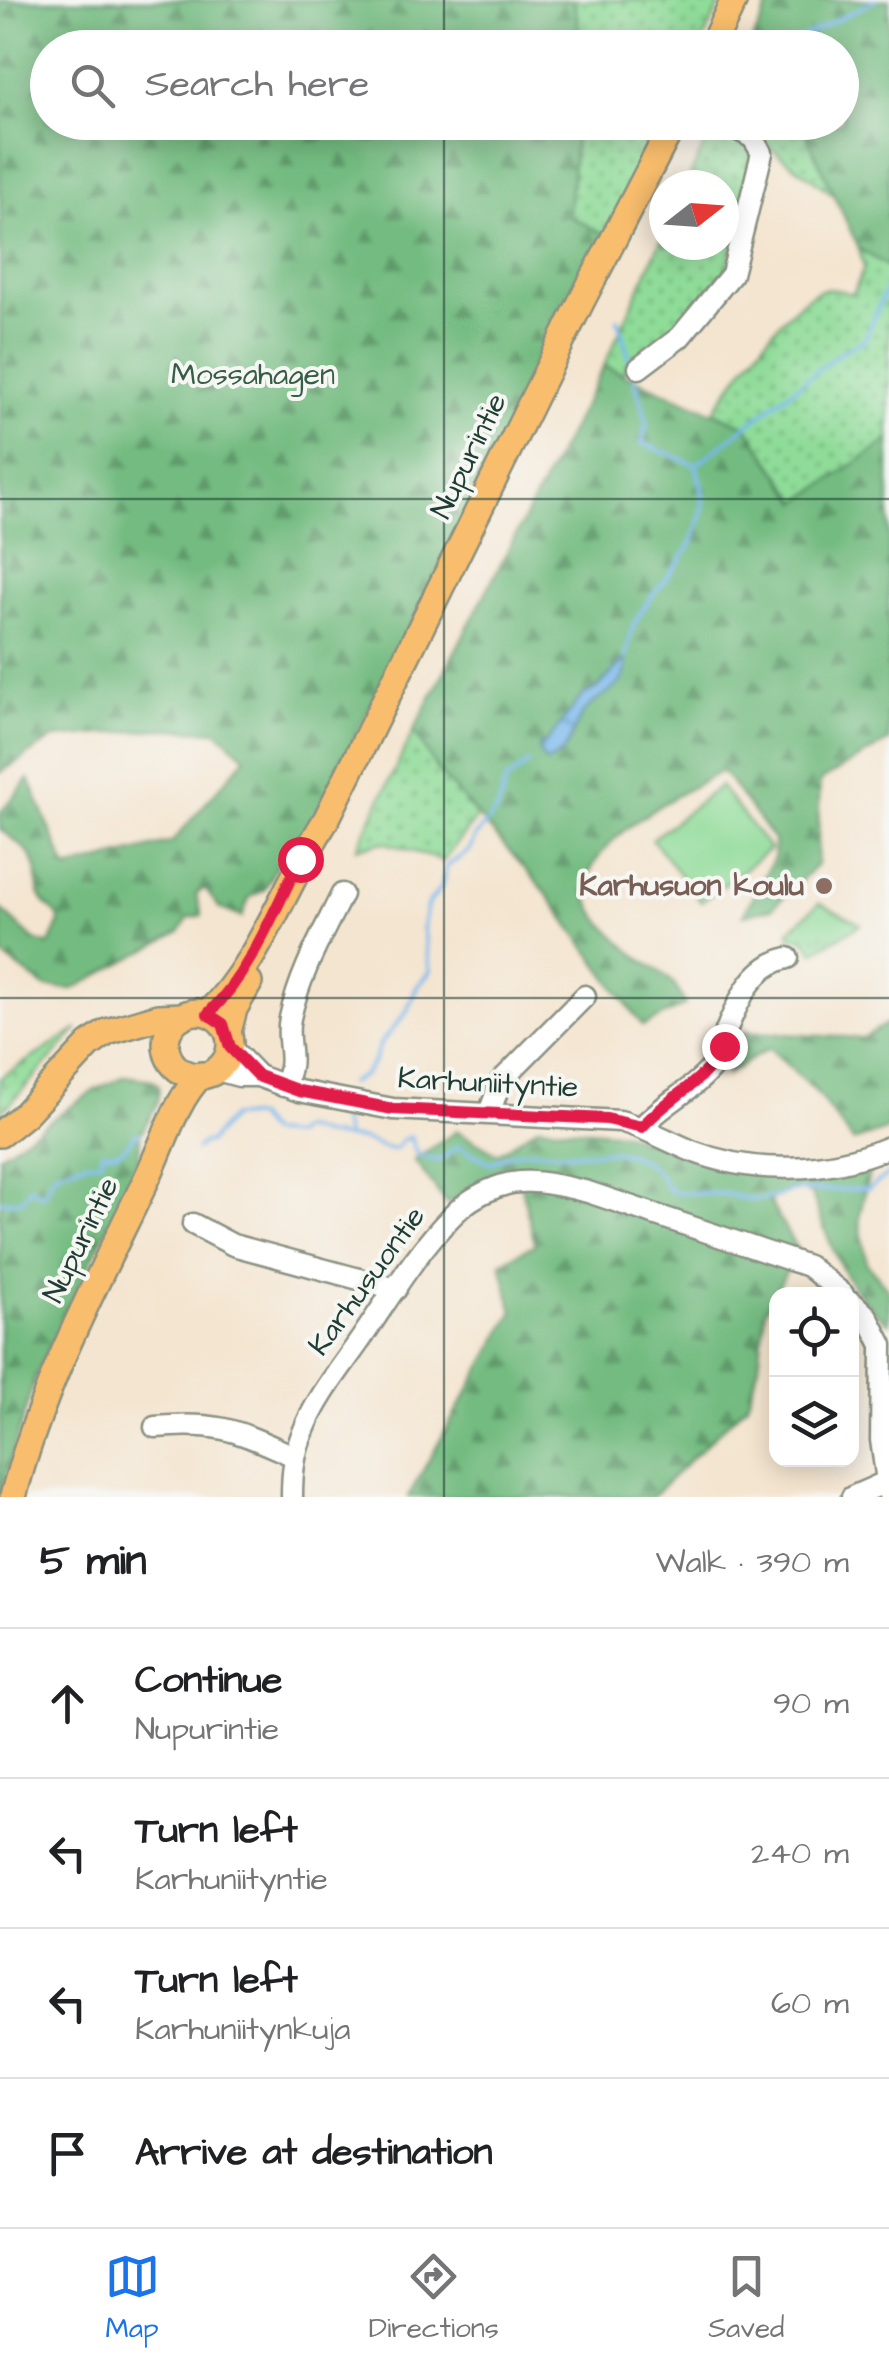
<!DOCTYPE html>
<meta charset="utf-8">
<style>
:root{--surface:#fff;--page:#f6f6f6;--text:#202124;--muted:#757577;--line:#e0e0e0;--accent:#1a73e8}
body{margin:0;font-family:"Architects Daughter",sans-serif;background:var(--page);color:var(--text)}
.controls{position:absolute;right:30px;bottom:30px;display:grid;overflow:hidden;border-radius:20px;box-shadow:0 5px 25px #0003}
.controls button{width:90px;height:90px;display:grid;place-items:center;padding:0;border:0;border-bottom:2px solid var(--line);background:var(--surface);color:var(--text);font:50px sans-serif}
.compass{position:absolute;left:649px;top:170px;width:90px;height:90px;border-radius:50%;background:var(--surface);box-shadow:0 5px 25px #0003;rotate:73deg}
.stop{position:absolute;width:30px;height:30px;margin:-22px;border:8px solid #e11d48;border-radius:50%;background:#fff}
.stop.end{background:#e11d48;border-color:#fff;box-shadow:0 2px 10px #0008}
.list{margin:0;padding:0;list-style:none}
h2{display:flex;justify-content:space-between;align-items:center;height:130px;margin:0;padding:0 40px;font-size:42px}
h2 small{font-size:32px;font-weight:400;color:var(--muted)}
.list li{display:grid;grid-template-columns:65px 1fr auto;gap:30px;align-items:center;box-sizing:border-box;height:150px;padding:0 40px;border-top:2px solid var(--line)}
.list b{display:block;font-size:38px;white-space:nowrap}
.list p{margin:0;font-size:32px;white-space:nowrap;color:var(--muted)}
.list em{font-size:32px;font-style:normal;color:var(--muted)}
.icon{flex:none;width:55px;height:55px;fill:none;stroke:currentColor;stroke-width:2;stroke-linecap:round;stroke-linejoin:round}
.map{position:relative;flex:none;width:889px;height:1497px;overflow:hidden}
.search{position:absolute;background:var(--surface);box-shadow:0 5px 25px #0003;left:30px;right:30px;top:30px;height:110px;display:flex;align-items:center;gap:25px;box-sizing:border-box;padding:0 35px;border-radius:55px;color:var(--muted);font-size:38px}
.sheet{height:730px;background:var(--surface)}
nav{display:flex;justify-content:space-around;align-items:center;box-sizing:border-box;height:140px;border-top:2px solid var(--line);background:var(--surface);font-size:28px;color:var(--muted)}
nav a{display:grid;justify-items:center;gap:5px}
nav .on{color:var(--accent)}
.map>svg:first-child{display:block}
</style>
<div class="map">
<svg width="889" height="1497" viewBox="0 0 889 1497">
<defs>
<pattern id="grass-dots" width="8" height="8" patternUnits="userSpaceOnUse" patternTransform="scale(2.5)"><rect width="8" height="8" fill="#8fdb98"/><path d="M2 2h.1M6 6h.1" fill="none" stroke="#74b37d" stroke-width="1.8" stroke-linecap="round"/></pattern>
<pattern id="forest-firs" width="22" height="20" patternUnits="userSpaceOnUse" patternTransform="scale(2.5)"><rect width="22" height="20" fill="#73bb80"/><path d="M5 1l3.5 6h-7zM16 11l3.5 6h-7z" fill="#5e996a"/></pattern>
<pattern id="park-tufts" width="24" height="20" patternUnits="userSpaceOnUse" patternTransform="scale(2.5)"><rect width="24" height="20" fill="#8fdb98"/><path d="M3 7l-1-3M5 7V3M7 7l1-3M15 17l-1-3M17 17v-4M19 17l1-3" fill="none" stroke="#74b37d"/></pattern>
<pattern id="water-ripples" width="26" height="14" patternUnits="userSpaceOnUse" patternTransform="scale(2.5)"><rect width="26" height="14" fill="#7bb9ee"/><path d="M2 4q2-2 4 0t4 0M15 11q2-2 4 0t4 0" fill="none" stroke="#6498c2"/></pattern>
</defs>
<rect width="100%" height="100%" fill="#f6f6f2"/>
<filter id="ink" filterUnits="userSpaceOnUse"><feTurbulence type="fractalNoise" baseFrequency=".01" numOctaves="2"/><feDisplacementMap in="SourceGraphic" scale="20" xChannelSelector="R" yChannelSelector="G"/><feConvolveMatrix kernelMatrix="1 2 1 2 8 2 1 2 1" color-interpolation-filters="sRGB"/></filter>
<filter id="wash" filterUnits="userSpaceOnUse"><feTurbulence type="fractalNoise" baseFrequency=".0048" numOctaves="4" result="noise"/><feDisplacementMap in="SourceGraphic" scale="40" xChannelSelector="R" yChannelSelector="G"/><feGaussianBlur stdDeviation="2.25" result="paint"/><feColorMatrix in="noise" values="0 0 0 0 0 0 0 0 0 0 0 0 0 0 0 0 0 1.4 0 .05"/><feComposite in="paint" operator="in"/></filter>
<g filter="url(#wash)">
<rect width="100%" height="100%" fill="#f4e5d0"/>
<g fill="url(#grass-dots)" stroke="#578c66" stroke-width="2.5">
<path d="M 574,0 L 723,0 L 699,48 L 582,47 Z"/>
<path d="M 576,123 L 662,123 L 606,235 L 569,216 Z"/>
<path d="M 738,123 L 801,123 L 835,196 L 771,148 L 757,133 Z"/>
<path d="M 713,126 L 740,136 L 753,149 L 727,272 L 674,335 L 621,373 L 604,366 L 664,234 L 664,245 L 724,245 L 724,185 L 686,185 Z"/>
<path d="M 859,249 L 889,267 L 889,440 L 799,502 L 746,426 L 713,412 C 736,380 786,302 822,290 C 831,287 844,292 853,294 L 864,268 Z"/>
<path d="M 414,730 L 437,770 L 478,816 L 443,861 L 384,842 L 357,848 Z"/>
<path d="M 78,1029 L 9,1105 L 0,1112 L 0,1078 Z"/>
</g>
<g fill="url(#forest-firs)" stroke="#497c5a" stroke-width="2.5">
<path d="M 0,0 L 574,0 L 582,47 L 48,48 L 48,122 L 576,123 L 569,216 L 606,235 L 298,851 L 284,852 L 264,890 L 249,898 L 242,917 L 219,908 L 205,888 L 196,894 L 202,915 L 188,918 L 180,932 L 73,989 L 45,987 L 3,956 L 0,908 L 33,939 L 48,945 C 73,907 49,919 39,893 C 36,886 38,876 36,869 C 32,850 15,841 0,829 L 0,813 L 29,779 L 67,869 L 172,842 L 246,757 L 217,731 L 161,729 L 54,738 L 0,773 Z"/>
<path d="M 771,0 L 889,0 L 889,267 L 859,249 L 801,123 L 842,122 L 842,48 L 750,47 Z"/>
<path d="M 604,366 L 746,426 L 798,502 L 889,440 L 889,741 L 820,781 L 817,865 L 772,908 L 743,915 L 774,858 L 774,840 L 722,771 C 684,791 585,839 587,890 C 587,913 616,937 632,952 C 658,975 670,969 685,1005 L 643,1026 L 544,890 L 437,770 L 414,730 Z"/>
<path d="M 889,1022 L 889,1129 L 853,1141 L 815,1091 L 769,1048 L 727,1074 L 742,1032 L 863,1038 Z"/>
<path d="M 125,1076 L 152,1080 L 159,1086 L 158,1102 L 140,1135 L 139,1157 L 129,1183 L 36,1375 L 0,1495 L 0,1155 L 95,1090 Z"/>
<path d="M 538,1126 L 626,1133 L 722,1168 L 812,1175 L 870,1168 L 859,1219 L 867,1264 L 889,1290 L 889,1323 C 846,1294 828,1240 812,1194 L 792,1188 L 769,1201 L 798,1251 L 765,1310 L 759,1365 L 747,1404 L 652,1497 L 408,1497 L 513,1312 L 501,1263 L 535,1244 L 518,1173 L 494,1174 L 447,1204 L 414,1160 L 457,1131 L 498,1154 Z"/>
</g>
<path fill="url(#park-tufts)" stroke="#578c66" stroke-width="2.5" d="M 819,903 L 861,924 L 814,952 L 804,938 L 790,937 L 789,931 Z"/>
<path fill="#8fdb98" stroke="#578c66" stroke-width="2.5" d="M 720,786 L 770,849 L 701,902 L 652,839 Z"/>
<path fill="url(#water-ripples)" stroke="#4d7b91" stroke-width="2.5" d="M 626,658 C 626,666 627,674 621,681 C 611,694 594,699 584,712 C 570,731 571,755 546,762 L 541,756 L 539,745 L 548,741 L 582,696 L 597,688 Z"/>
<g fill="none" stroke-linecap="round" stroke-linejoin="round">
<g stroke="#7bb9ee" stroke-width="4">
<path d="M 782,48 L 875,0"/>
<path d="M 754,126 L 755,122"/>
<path d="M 618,319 L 631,364"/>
<path d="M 633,373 L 647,422 L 642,443 L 696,465"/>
<path d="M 696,465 L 841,352 L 865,339 L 889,282"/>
<path d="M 626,658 C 628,648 629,636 633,627 C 654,581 705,552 703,496 C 702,486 698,474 696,465"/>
<path d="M 350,1083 L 364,1075 L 374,1061 L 380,1044 L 406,1013 L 417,987 L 430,972 L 423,926 L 427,906 L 441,887 L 447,866 L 469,851 L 475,837 L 498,809 L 506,781 L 529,763"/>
<path d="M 343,1112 L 341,1119 L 346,1136"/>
<path d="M 196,1149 L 203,1143 L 209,1142 L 231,1117 L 256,1117 L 269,1133 L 293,1136 L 300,1129 C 310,1129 315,1133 324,1135 C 337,1138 351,1137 364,1140 C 376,1143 383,1150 396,1149 L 402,1140 L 410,1137 L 416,1153 C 440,1165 441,1161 457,1146 L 491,1163 C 527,1144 531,1153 568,1153 C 602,1154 620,1143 652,1167 C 661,1174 664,1185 672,1192 L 727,1194 L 750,1200 L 776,1197 L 791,1191 L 869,1189 L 889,1174"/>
<path d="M 0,1201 L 21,1201 L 30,1188 L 43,1195 L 55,1172 L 86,1162 L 101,1161 L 103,1151 C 120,1156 126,1148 135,1134 L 140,1134"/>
</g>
</g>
</g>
<g filter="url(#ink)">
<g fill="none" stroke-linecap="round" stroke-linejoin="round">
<defs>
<g id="minor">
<path d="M 639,368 L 680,337 L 732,274 L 762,153 L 753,138 L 723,122"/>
<path d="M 230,1047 L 258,1076"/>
<path d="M 217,1070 L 239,1076 L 258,1076 L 299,1091 L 393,1109 L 620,1121 C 646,1128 667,1141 692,1151 C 754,1175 828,1173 889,1147"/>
<path d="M 283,1086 C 299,1058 284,1045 290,1018 C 300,973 322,935 342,894"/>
<path d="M 489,1113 L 501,1081 L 585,996"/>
<path d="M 642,1127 C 663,1103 693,1091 712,1067 C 721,1056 722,1044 726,1031 C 738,1001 753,965 788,958"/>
<path d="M 193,1224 L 233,1245 L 396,1289"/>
<path d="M 852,1302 L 867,1316 L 882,1345 L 881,1440 L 889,1495"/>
<path d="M 155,1427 C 221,1421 236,1431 294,1456"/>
<path d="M 292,1497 C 292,1473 294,1452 304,1430 C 317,1397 341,1368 361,1339 C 389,1298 417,1251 452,1216 C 464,1203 481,1193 497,1187 C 527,1176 558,1185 588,1192 L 808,1266 L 843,1294"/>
<path d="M 852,1497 L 886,1482"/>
</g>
<g id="major">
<path d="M 711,48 L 734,0"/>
<circle cx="198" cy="1044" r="32"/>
<path d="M 208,1013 C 258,966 287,880 326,820 L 581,302 L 674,122"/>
<path d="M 228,1032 L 234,1009 L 249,983"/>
<path d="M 0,1134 L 25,1114 L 89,1045 L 107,1032 L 158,1017 L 183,1016"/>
<path d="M 13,1497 C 42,1384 97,1282 147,1178 C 163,1145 175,1101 201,1075"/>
</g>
</defs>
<use href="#minor" stroke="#8a9182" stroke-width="25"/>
<use href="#major" stroke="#8a9182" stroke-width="30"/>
<use href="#minor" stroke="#fff" stroke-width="20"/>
<use href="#major" stroke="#f9be6d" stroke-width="25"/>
</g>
</g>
<g fill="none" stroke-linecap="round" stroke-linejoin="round" filter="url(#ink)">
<path stroke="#e11d48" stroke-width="12" d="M 300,859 C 274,911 250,973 208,1014 L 223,1024 L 230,1047 L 258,1076 L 299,1091 L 393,1109 L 607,1119 L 642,1127 C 668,1097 705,1083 724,1046"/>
</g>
<path fill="none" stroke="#1f3d34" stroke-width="2.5" stroke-opacity="0.55" d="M 444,0 L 444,48M 444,122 L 444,1497M 0,499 L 889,499M 0,998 L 889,998"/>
<circle fill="#8d6e63" stroke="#f6f6f2" stroke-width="4" cx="824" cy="886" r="10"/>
<g text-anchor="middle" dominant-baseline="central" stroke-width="8" stroke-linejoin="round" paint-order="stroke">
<g font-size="30" fill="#355d48" stroke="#f6f6f2">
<text x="253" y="375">Mossahagen</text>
</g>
<g font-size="30" fill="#1f3d34" stroke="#f6f6f2">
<text transform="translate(469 456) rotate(-64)">Nupurintie</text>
<text transform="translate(488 1083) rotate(3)">Karhuniityntie</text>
<text transform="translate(81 1240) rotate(-64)">Nupurintie</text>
<text transform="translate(367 1281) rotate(-54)">Karhusuontie</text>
</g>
<g font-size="30" font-weight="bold" fill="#785e54" stroke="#f6f6f2" text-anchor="end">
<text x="804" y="886">Karhusuon koulu</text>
</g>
</g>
</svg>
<div class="controls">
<button><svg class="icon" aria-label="locate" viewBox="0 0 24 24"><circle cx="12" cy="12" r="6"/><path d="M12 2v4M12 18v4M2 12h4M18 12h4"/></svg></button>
<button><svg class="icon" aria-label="layers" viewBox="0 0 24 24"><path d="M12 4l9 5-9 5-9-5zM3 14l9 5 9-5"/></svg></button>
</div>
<svg class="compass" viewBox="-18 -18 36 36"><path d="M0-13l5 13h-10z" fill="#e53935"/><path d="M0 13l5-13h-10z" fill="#757577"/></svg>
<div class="stop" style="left:300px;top:859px"></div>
<div class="stop end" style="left:724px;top:1046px"></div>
<div class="search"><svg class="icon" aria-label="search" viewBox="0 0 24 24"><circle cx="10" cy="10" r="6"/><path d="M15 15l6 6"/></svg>Search here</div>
</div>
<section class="sheet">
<h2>5 min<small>Walk · 390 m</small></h2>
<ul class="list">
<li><svg class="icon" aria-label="ahead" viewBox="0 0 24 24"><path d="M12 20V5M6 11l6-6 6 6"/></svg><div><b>Continue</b><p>Nupurintie</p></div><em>90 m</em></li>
<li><svg class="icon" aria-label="left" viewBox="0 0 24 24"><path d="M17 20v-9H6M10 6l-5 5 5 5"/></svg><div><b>Turn left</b><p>Karhuniityntie</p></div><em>240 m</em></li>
<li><svg class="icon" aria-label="left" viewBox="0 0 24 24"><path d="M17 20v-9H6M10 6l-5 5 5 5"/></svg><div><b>Turn left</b><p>Karhuniitynkuja</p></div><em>60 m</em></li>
<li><svg class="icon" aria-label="arrive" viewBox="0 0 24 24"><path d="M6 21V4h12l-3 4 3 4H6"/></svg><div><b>Arrive at destination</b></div></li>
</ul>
</section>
<nav>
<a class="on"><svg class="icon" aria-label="map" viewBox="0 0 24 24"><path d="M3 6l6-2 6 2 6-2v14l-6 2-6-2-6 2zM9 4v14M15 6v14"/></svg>Map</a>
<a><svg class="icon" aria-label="directions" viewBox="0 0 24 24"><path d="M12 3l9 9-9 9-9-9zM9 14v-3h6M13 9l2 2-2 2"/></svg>Directions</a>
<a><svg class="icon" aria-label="saved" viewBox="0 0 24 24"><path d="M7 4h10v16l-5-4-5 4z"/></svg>Saved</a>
</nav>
